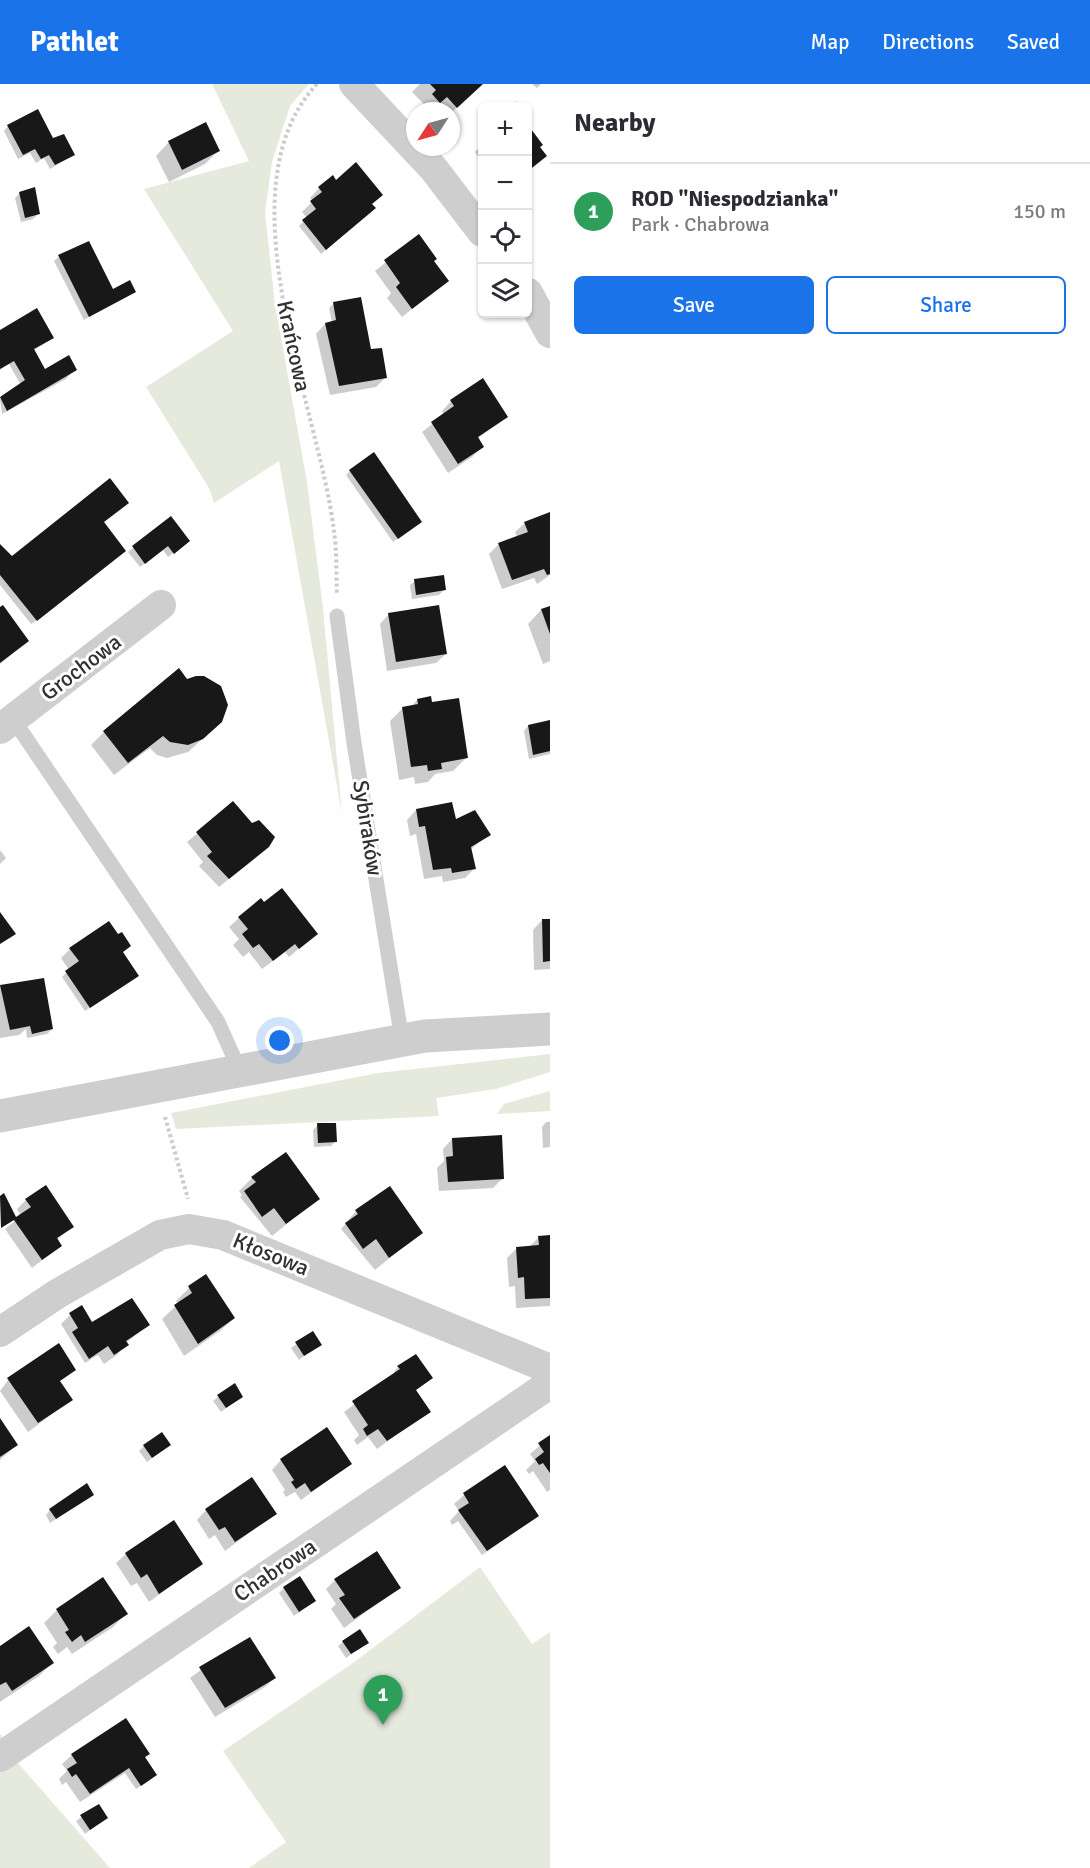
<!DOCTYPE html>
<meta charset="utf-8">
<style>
:root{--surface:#fff;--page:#f2f2f3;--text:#2b2b33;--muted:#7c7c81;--line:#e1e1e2;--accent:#1a73e8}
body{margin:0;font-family:Signika,sans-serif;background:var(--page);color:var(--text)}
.controls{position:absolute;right:18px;top:18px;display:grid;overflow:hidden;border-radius:9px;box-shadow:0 2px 4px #0004}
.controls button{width:54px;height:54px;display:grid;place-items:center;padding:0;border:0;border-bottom:2px solid var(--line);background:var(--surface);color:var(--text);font:30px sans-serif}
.compass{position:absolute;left:406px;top:18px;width:54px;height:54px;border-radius:50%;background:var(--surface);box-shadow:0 2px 4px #0004;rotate:234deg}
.you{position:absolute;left:280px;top:957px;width:21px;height:21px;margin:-15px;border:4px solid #fff;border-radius:50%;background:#1a73e8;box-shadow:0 0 0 9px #1a73e833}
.badge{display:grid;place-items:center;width:39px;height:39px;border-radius:50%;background:var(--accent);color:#fff;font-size:20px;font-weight:700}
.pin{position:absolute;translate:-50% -50px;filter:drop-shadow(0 2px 3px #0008)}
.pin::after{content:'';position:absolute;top:32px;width:21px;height:18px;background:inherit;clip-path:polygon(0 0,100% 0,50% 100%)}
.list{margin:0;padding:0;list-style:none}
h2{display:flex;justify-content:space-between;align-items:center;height:78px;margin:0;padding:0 24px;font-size:26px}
h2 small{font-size:20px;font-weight:400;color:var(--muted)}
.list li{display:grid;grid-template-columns:39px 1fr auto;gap:18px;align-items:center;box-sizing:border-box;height:96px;padding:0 24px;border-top:2px solid var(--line)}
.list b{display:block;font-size:22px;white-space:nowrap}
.list p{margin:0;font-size:20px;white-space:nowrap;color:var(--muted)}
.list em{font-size:20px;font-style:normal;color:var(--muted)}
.actions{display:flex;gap:12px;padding:18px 24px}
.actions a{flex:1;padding:14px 0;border:2px solid var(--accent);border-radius:9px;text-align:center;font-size:21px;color:var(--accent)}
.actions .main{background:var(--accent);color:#fff}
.icon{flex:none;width:33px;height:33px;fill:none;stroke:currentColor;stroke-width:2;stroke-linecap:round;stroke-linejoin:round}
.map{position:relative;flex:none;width:550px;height:1784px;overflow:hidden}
header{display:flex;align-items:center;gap:36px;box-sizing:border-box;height:84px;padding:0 30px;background:var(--accent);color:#fff}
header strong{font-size:28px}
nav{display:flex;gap:33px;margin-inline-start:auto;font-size:21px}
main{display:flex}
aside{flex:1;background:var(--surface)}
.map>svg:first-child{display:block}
</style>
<header>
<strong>Pathlet</strong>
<nav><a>Map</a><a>Directions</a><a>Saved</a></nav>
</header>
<main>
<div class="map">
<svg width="550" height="1784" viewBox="0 0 550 1784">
<rect width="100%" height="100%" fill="#fff"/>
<g fill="#e6eadd">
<path d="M 212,0 L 309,0 L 290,22 L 272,78 L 265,129 L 275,220 L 307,398 L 323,524 L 342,730 L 279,377 L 214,419 L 209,404 L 146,303 L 233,247 L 144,105 L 249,77 Z"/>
<path d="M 550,970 L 550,988 L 496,1005 L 436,1014 L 439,1032 L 176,1045 L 171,1029 L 378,989 Z"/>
<path d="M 550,1007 L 550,1027 L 497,1030 L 504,1020 Z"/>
<path d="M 480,1483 L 532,1560 L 550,1548 L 550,1784 L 249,1784 L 286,1758 L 223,1667 L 353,1579 Z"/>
<path d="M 0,1650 L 17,1678 L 110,1784 L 0,1784 Z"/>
</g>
<g fill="#0003">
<path d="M 420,0 L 481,0 L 451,29 L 433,25 L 423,27 L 420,24 L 424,20 L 412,8 Z"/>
<path d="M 532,0 L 541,0 L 537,4 Z"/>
<path d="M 516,17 L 520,22 L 508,22 Z"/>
<path d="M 8,42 L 53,56 L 73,71 L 50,85 L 44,74 L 36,79 L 30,69 L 18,75 L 4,47 Z"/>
<path d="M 528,43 L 541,61 L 535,81 L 528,88 Z"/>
<path d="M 169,58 L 218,67 L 205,80 L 169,98 L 156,72 Z"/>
<path d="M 482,60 L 482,79 L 475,68 Z"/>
<path d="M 319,104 L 371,121 L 374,124 L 321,170 L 299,142 L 307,134 L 302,128 L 313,117 L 310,114 Z"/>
<path d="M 20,109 L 38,130 L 33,135 L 21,138 L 15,114 Z"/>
<path d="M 419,152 L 432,178 L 447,197 L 402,233 L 387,214 L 391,209 L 375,187 Z"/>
<path d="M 59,173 L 112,207 L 134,207 L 84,236 L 54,177 Z"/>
<path d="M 334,219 L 370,267 L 386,293 L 376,303 L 330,311 L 316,250 L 325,240 L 332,239 L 329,224 Z"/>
<path d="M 0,247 L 52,254 L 33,267 L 43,285 L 75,285 L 66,295 L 2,330 L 0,315 L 21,301 L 9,280 L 0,286 Z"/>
<path d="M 451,317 L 506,333 L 477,355 L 482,363 L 472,373 L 448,389 L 422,348 L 444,331 L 442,327 Z"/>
<path d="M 350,387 L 416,442 L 393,458 L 346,391 Z"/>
<path d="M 550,430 L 550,491 L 537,500 L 534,494 L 502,505 L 489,470 L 499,460 L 517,453 L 515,448 L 525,439 Z"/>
<path d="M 171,434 L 183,461 L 168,473 L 163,466 L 140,483 L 128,468 Z"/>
<path d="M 102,439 L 43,531 L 31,540 L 0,501 L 0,463 L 11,475 Z"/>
<path d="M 415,497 L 444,506 L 439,511 L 412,515 L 410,501 Z"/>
<path d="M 550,523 L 550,577 L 543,580 L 528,540 L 541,526 Z"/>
<path d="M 0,525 L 27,557 L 0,580 Z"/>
<path d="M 389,530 L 446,570 L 436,579 L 387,587 L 380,540 Z"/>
<path d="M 187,597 L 216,599 L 226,615 L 226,623 L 207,651 L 188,668 L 167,674 L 157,671 L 150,664 L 114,691 L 91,661 L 104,648 Z"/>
<path d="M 417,616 L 431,620 L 466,674 L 453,687 L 435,690 L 428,698 L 415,700 L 414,693 L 399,696 L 390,637 L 403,624 L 411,623 Z"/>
<path d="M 550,638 L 550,670 L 529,675 L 524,647 L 528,642 Z"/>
<path d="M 233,719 L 257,772 L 219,803 L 199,782 L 203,778 L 187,758 Z"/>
<path d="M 416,726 L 489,750 L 470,766 L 474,785 L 465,794 L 443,798 L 442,792 L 424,795 L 416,750 L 410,752 L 407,736 Z"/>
<path d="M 0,766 L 6,774 L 0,780 Z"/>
<path d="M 264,820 L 316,850 L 289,873 L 285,868 L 262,885 L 249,868 L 243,873 L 233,861 L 239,855 L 229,843 L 239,834 Z"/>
<path d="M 542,836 L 550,836 L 550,885 L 534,886 L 533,846 Z"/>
<path d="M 118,852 L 129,862 L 122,869 L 132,896 L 85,927 L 62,893 L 69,886 L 61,874 L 70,865 Z"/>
<path d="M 42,895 L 52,945 L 47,950 L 27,954 L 26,945 L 19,951 L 0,954 L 0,902 Z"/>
<path d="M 546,1038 L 550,1038 L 550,1063 L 543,1064 L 542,1043 Z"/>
<path d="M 318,1041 L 336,1057 L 331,1062 L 314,1063 L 313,1046 Z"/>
<path d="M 452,1055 L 503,1094 L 493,1104 L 439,1107 L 437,1084 L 444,1077 L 443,1065 Z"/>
<path d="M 252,1094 L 318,1114 L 272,1152 L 240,1113 L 242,1111 L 239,1107 Z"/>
<path d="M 389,1104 L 421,1148 L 375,1186 L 341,1145 L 356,1127 Z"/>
<path d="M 26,1116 L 72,1142 L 57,1156 L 60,1162 L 32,1184 L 5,1145 L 21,1132 L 17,1125 Z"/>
<path d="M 550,1153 L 550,1222 L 516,1224 L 515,1202 L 509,1203 L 507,1174 L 516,1165 L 528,1164 L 538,1154 Z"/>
<path d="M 205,1192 L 234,1234 L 220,1247 L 184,1272 L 162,1235 L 178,1220 L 176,1217 L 189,1204 Z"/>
<path d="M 70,1231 L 92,1240 L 148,1241 L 126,1259 L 118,1270 L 104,1280 L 98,1271 L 85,1279 L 61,1240 Z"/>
<path d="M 312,1249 L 320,1260 L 299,1276 L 291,1264 Z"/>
<path d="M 398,1283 L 431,1294 L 415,1307 L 429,1327 L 377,1365 L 368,1353 L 357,1361 L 354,1356 L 359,1351 L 344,1328 L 395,1290 L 394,1288 Z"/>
<path d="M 8,1296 L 59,1297 L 71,1316 L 28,1348 L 0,1307 Z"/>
<path d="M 234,1301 L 241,1312 L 221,1328 L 213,1317 Z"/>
<path d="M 0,1336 L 16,1361 L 0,1376 Z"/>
<path d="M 550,1353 L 550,1406 L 547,1408 L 533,1387 L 529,1390 L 526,1386 L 535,1377 L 530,1370 Z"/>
<path d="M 144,1362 L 164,1365 L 147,1378 L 139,1367 Z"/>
<path d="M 281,1376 L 350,1380 L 301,1416 L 295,1408 L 286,1413 L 283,1408 L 285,1406 L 272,1386 Z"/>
<path d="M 505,1383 L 537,1432 L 482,1471 L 458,1437 L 452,1441 L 450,1437 L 459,1427 L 454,1420 L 464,1411 Z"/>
<path d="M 92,1411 L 50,1439 L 46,1431 L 50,1426 Z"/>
<path d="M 206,1426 L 275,1430 L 225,1467 L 215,1451 L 209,1455 L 197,1436 Z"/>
<path d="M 126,1470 L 201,1480 L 149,1518 L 137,1499 L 131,1502 L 116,1479 Z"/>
<path d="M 335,1496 L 399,1504 L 344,1544 L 331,1525 L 336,1520 L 326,1505 Z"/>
<path d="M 284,1504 L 314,1517 L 294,1532 L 279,1509 Z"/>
<path d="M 57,1526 L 126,1530 L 113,1543 L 72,1570 L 67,1563 L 58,1570 L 53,1563 L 57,1559 L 44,1539 Z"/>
<path d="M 343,1558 L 367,1559 L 346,1574 L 338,1562 Z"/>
<path d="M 0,1563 L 52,1579 L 39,1592 L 0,1618 Z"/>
<path d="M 224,1569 L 275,1594 L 265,1603 L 215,1633 L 190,1594 Z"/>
<path d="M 148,1670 L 144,1674 L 150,1696 L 136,1705 L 125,1689 L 80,1718 L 66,1698 L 62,1701 L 59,1695 L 67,1687 L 62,1680 L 72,1671 Z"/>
<path d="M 98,1722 L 106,1734 L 85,1750 L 76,1737 Z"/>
</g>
<g fill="#181818">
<path d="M 430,0 L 483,0 L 457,24 L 447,13 L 440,19 L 432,10 L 436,6 Z"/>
<path d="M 38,25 L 53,54 L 64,50 L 75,71 L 55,81 L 49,71 L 41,75 L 35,65 L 23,71 L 7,41 Z"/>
<path d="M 206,38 L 220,67 L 182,86 L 168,57 Z"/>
<path d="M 528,41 L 543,61 L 540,63 L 547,72 L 528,87 Z"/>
<path d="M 356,78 L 383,111 L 372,120 L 376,124 L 326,166 L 302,136 L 316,125 L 310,117 L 322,108 L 318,103 L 333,91 L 336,96 Z"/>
<path d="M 35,103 L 40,130 L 25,134 L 19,108 Z"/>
<path d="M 419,150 L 437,175 L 434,177 L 449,197 L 412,225 L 396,203 L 400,199 L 384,176 Z"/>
<path d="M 89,157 L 113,205 L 130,196 L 136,208 L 89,233 L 58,171 Z"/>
<path d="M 361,213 L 371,265 L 382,264 L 387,294 L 339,302 L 325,239 L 336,236 L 333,218 Z"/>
<path d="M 37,224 L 54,254 L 34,265 L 45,285 L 69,271 L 77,286 L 7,327 L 0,313 L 25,296 L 14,277 L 0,285 L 0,246 Z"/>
<path d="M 483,294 L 508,333 L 478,353 L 484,363 L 458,380 L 431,338 L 454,322 L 450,316 Z"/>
<path d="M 374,368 L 422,438 L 398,455 L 349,386 Z"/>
<path d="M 110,394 L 129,419 L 104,438 L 126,467 L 37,537 L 0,491 L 0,460 L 12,472 Z"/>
<path d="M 550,428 L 550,490 L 547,491 L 544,485 L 512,496 L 498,459 L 528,448 L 524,438 Z"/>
<path d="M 171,432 L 190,457 L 174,470 L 168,462 L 145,480 L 132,462 Z"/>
<path d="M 444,491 L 446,506 L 416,511 L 414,495 Z"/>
<path d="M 3,521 L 29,557 L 0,579 L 0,523 Z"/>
<path d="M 439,521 L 447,570 L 396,578 L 388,529 Z"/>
<path d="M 550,522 L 550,550 L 541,525 Z"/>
<path d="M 179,584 L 187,595 L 196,592 L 204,592 L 221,602 L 228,621 L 222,638 L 203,655 L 188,661 L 170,658 L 163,652 L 128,679 L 103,647 Z"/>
<path d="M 431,612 L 432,618 L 459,614 L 468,674 L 441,679 L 442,685 L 428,687 L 427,681 L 411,683 L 402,623 L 418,620 L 417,615 Z"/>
<path d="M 550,636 L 550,667 L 533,671 L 528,641 Z"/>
<path d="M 233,717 L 252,739 L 259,736 L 275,753 L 269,763 L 229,795 L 207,772 L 212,768 L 196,748 Z"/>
<path d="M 452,718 L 456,735 L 475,726 L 491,751 L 471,763 L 476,785 L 452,789 L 451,784 L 433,786 L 425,742 L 419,743 L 416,725 Z"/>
<path d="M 282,804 L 318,850 L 299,865 L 295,860 L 273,877 L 259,860 L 253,864 L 242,850 L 248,845 L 238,833 L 261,814 L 264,818 Z"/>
<path d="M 0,828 L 16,850 L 0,860 Z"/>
<path d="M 542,835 L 550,835 L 550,877 L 543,878 Z"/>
<path d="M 109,837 L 118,850 L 122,848 L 131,862 L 123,868 L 139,892 L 90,924 L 65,887 L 79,877 L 69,864 Z"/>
<path d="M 44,894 L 53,945 L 32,950 L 30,942 L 10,946 L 0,901 Z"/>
<path d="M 317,1039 L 336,1039 L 337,1058 L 318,1059 Z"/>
<path d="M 502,1051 L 504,1095 L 448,1098 L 446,1073 L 453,1072 L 452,1054 Z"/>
<path d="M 286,1068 L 320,1115 L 286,1140 L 274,1124 L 262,1133 L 244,1107 L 256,1098 L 251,1093 Z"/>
<path d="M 46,1101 L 74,1143 L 57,1154 L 62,1162 L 42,1176 L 14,1136 L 1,1144 L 0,1112 L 4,1109 L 16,1133 L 31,1123 L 25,1115 Z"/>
<path d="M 390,1102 L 423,1149 L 389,1174 L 376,1155 L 363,1165 L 345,1139 L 358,1130 L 355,1126 Z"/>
<path d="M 550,1151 L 550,1214 L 525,1215 L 524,1193 L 518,1194 L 516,1163 L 539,1161 L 538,1152 Z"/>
<path d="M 206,1190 L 235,1234 L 198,1260 L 174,1221 L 192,1209 L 188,1202 Z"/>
<path d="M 132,1214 L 150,1241 L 126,1257 L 129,1261 L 114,1271 L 108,1262 L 89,1275 L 72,1248 L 78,1244 L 69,1229 L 82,1221 L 92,1238 Z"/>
<path d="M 313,1247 L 322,1261 L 304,1272 L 295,1258 Z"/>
<path d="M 59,1259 L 76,1286 L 60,1297 L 73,1316 L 38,1339 L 7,1294 Z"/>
<path d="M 416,1270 L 433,1294 L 416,1306 L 431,1328 L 387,1357 L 378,1345 L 367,1352 L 363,1345 L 368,1341 L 352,1317 L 400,1285 L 397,1282 Z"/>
<path d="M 235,1299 L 243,1313 L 226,1324 L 217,1311 Z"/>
<path d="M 0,1334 L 18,1361 L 0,1373 Z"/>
<path d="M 327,1343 L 352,1380 L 311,1408 L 305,1399 L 296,1405 L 291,1398 L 294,1396 L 280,1375 Z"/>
<path d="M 162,1348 L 171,1361 L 152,1374 L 143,1361 Z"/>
<path d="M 550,1351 L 550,1389 L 543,1379 L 539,1381 L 535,1375 L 544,1368 L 538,1359 Z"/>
<path d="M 505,1381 L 539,1432 L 487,1467 L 458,1426 L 469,1419 L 463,1409 Z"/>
<path d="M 252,1393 L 277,1430 L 235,1458 L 225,1443 L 219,1446 L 205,1425 Z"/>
<path d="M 87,1399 L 94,1411 L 56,1435 L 49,1425 Z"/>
<path d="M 174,1436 L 203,1480 L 159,1510 L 147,1490 L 141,1494 L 125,1469 Z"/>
<path d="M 377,1467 L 401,1504 L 354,1535 L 339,1514 L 345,1511 L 334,1495 Z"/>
<path d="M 300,1492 L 316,1517 L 299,1528 L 283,1503 Z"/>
<path d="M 103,1493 L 128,1530 L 85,1558 L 81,1551 L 72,1558 L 65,1548 L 69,1546 L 56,1525 Z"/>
<path d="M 29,1542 L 54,1579 L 12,1607 L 6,1598 L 0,1601 L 0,1562 Z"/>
<path d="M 360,1545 L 369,1559 L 351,1570 L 342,1557 Z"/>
<path d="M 250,1553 L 276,1594 L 225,1624 L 199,1583 Z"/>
<path d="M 126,1634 L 150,1670 L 145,1673 L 157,1691 L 141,1702 L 129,1684 L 90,1710 L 76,1690 L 72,1693 L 67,1685 L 77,1679 L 71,1670 Z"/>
<path d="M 99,1720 L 108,1734 L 90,1746 L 80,1731 Z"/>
</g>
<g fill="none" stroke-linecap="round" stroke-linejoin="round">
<g stroke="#cbcbcb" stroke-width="4" stroke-dasharray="3 3" stroke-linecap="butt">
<path d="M 317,0 C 219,104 319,323 334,447 C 337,467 336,489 337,510"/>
<path d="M 165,1033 L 188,1115"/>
</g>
<g stroke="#cecece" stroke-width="15">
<path d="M 337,532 L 354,659 L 402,956"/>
<path d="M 13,635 L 218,938 L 240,987"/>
</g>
<g stroke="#cecece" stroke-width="30">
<path d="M 354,0 L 433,84 L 482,148"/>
<path d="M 528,209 L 550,249"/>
<path d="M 0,645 L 161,521"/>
<path d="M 0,1248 L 57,1210 L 160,1151 L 189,1145 L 223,1151 L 550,1285"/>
<path d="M 0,1673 L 550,1300"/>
</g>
<path stroke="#cecece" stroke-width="33" d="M 0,1032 L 425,952 L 550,945"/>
</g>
<g text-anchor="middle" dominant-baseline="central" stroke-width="6" stroke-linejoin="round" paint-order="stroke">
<g font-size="22" fill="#313131" stroke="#fff">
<text transform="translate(294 262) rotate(78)">Krańcowa</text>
<text transform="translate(81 583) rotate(-37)">Grochowa</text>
<text transform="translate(368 744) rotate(81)">Sybiraków</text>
<text transform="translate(271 1170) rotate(22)">Kłosowa</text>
<text transform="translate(275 1486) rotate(-34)">Chabrowa</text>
</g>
</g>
</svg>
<div class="controls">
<button>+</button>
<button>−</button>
<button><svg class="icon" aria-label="locate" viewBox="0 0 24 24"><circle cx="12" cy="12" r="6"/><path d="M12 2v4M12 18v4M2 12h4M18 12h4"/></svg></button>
<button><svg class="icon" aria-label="layers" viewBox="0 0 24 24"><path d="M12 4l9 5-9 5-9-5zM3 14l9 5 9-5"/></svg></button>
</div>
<svg class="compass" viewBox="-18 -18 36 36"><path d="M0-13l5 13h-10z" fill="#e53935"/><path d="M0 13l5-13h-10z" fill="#7c7c81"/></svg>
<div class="you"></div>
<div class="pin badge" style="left:383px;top:1641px;background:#2e9e5b">1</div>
</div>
<aside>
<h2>Nearby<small></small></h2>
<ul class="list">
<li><span class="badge" style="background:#2e9e5b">1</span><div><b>ROD &quot;Niespodzianka&quot;</b><p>Park · Chabrowa</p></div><em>150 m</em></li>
</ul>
<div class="actions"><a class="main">Save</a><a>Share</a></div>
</aside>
</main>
